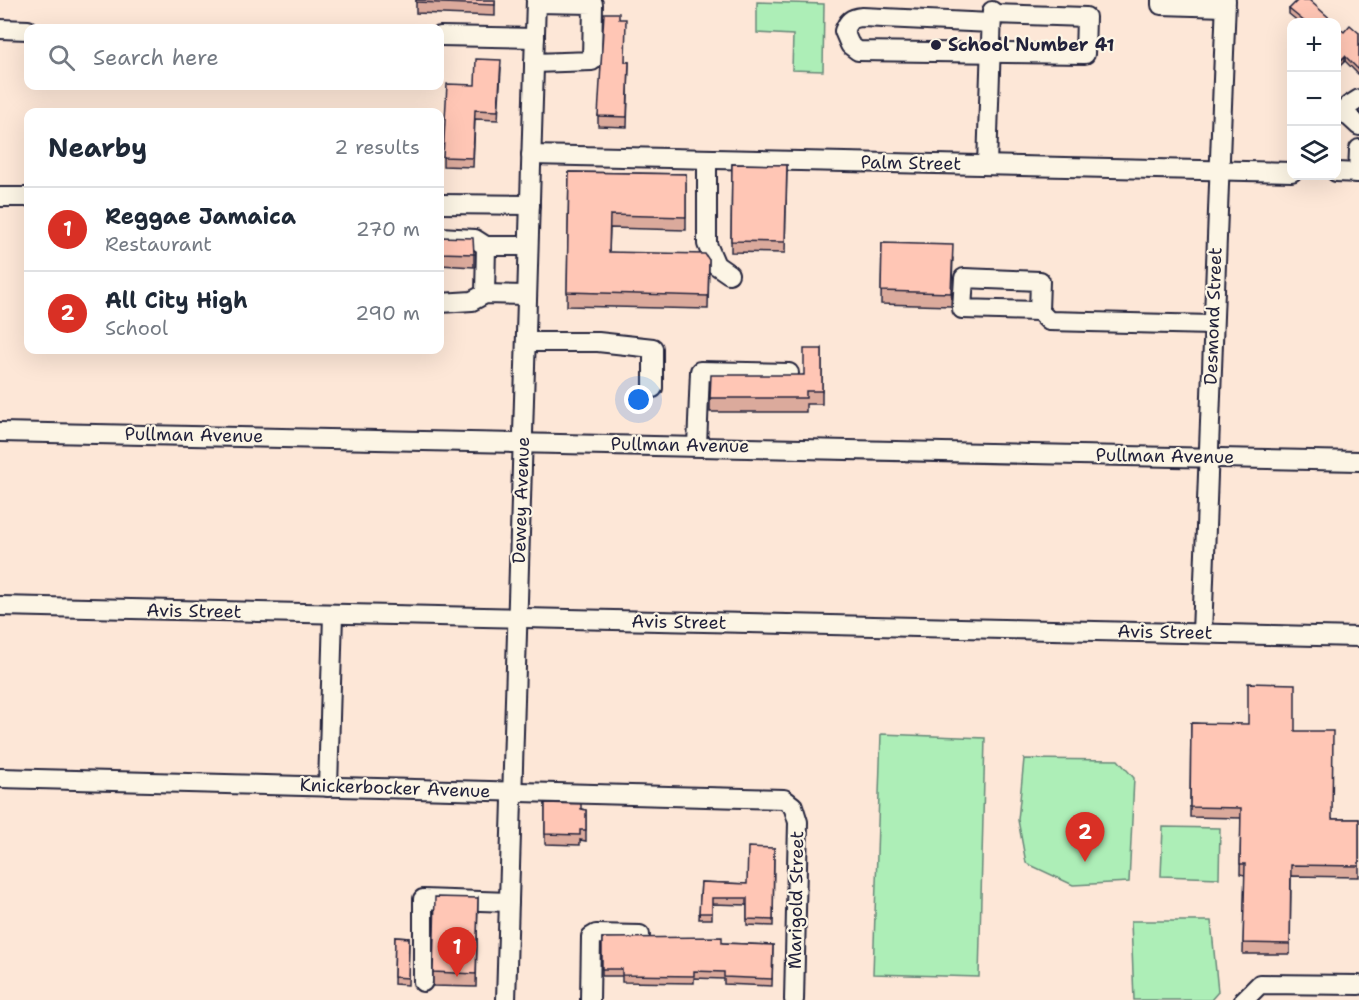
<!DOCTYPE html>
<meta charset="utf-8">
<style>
:root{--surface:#fff;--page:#f6f6f7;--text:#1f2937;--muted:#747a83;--line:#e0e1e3;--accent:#d93025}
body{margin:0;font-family:"Shantell Sans",sans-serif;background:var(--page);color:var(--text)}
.controls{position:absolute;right:18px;top:18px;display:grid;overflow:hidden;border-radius:12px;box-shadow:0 6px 24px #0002}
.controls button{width:54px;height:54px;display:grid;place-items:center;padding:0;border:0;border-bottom:2px solid var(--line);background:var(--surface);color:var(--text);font:30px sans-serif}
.you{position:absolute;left:639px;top:400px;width:21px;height:21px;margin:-15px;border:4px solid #fff;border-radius:50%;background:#1a73e8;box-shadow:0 0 0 9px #1a73e833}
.badge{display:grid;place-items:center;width:39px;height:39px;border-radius:50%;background:var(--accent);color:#fff;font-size:20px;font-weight:700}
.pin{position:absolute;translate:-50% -50px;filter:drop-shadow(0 2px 3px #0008)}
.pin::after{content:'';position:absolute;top:32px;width:21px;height:18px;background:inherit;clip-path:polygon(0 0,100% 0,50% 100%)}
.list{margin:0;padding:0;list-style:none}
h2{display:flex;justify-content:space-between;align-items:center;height:78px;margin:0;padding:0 24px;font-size:26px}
h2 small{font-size:20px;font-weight:400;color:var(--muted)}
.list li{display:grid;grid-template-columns:39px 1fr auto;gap:18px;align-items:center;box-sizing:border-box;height:84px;padding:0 24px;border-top:2px solid var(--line)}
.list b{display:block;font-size:22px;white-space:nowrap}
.list p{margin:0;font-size:20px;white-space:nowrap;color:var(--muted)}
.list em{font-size:20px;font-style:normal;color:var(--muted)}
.icon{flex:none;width:33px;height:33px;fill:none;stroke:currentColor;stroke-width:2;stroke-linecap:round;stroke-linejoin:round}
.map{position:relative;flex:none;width:1359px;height:1000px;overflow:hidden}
.search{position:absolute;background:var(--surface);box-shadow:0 6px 24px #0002;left:24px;top:24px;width:420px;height:66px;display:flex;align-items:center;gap:15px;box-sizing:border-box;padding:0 21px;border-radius:12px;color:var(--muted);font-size:22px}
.panel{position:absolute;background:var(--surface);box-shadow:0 6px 24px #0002;left:24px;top:108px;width:420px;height:246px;border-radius:12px}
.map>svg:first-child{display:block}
</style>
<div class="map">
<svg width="1359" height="1000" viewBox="0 0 1359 1000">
<rect width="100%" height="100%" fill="#fde7d7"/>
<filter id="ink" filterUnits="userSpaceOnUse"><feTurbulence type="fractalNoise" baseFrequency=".0167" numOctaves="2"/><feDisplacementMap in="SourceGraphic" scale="12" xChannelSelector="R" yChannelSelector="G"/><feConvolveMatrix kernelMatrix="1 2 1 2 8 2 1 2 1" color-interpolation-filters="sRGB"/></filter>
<g filter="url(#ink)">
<g fill="#adeeb7" stroke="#688879" stroke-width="1.5">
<path d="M 757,2 L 824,4 L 823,71 L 792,70 L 793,35 L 757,33 Z"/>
<path d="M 881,734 L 985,738 L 979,977 L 873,974 Z"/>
<path d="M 1024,759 L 1118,760 L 1134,778 L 1129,882 L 1073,885 L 1026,863 L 1018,820 Z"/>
<path d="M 1163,827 L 1220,828 L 1219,878 L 1161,876 Z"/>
<path d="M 1131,921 L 1211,921 L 1218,992 L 1211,1000 L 1134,1000 Z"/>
</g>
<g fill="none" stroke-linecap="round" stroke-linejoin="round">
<defs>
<g id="minor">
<path d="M 1161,0 L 1161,5 L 1225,7"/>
<path d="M 991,23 L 862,17 C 851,18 848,21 844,31 L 850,45 L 858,51 L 1085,54 L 1086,17 L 992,14"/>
<path d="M 0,29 L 28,30"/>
<path d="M 440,36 L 535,38"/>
<path d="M 534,63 L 592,61 L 593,4 L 536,3"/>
<path d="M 1359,99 L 1348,106 L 1346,114 L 1359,126"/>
<path d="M 531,155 L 1292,172"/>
<path d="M 707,159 L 707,244 L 716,265 L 729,274"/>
<path d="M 987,165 L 992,11"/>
<path d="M 1336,172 L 1359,173"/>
<path d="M 1358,173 L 1359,149"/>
<path d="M 0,197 L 28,197"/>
<path d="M 440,204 L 530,205"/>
<path d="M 440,237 L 475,239 L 486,246 L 528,246"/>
<path d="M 485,294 L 486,246"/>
<path d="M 440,303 L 472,301 L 485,294 L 527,295"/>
<path d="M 1039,311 L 1040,281 L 964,278 L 962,309 L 1039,311 L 1049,321 L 1212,325"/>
<path d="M 526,342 L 598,342 L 653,348 L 653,388"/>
<path d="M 0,432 L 1359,461"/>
<path d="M 697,446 L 700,371 L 789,373"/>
<path d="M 0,606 L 1359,637"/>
<path d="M 1202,633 L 1226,0"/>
<path d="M 0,778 L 784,799 L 793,806 L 798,822 L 794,1000"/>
<path d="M 328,787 L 333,614"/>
<path d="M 423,982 L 423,899 L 509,902"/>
<path d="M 506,1000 L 536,0"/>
<path d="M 590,1000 L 591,937 L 596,934 L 640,935"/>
<path d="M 1244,1000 L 1260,984 L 1359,985"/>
</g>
</defs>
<use href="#minor" stroke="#22223b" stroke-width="22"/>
<use href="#minor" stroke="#fcf5e5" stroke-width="18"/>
</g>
<g fill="#dbaa9c" stroke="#22223b" stroke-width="1.5">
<path d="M 416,0 L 495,0 L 495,16 L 416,13 Z"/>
<path d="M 1289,9 L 1334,22 L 1299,22 L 1289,14 Z"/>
<path d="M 619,19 L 625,62 L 629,62 L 627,127 L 598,126 L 598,116 Z"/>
<path d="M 1344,32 L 1359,33 L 1359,75 L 1345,61 Z"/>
<path d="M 501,69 L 498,120 L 475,119 L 473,167 L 443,166 L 443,157 L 475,85 Z"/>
<path d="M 732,164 L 787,165 L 785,253 L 731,252 Z"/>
<path d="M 569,172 L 686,174 L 686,230 L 610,228 L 609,252 L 709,260 L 708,309 L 567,306 Z"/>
<path d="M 440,237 L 474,254 L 474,267 L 440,265 Z"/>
<path d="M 882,243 L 953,258 L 951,306 L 881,304 Z"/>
<path d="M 822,349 L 822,404 L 806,404 L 806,412 L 710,412 L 710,398 L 804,375 Z"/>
<path d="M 1191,723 L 1295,731 L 1332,819 L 1359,819 L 1359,877 L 1291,876 L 1290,954 L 1243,954 L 1245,875 L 1240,874 L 1241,818 L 1190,817 Z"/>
<path d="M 545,803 L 581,809 L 586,810 L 586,841 L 580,840 L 580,845 L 545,844 Z"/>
<path d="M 774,848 L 773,926 L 747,925 L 747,905 L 712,904 L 712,919 L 699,919 L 701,882 L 747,884 Z"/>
<path d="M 478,898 L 476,987 L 433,986 L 433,972 Z"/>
<path d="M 395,937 L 409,938 L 408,985 L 394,984 Z"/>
<path d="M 602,938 L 773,945 L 772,986 L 724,984 L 724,979 L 694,978 L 694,983 L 622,982 L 622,976 L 602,976 Z"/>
</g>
<path fill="#b28b7f" stroke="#22223b" stroke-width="1.5" d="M 1345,56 L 1345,61 L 1336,70 L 1336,65 Z"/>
<g fill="#ffc6b5" stroke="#22223b" stroke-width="1.5">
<path d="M 416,0 L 495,0 L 495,5 L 416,2 Z"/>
<path d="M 1298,0 L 1309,0 L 1334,22 L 1305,22 L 1289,9 Z"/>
<path d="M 604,13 L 619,13 L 619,19 L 626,19 L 625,62 L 629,62 L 627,117 L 598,116 Z"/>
<path d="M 1336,25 L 1344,32 L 1350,25 L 1359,33 L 1359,70 L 1345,56 L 1336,65 Z"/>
<path d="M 476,59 L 501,60 L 498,111 L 475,110 L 473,158 L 443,157 L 447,84 L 475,85 Z"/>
<path d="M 732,164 L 787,165 L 785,242 L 731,241 Z"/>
<path d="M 569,172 L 686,174 L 686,217 L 610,215 L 609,252 L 705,254 L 709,260 L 708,296 L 567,292 Z"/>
<path d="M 440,237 L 473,238 L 474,254 L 440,253 Z"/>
<path d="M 882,243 L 953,245 L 951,293 L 881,291 Z"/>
<path d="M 804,349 L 822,349 L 822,391 L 806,391 L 806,398 L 710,398 L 711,375 L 804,375 Z"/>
<path d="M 1248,683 L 1295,684 L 1295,731 L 1333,731 L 1332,819 L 1359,819 L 1359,866 L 1291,865 L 1290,944 L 1243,943 L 1245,864 L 1240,864 L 1241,808 L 1190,807 L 1191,723 L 1248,724 Z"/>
<path d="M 545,803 L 581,804 L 581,809 L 586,810 L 586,830 L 580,830 L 580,835 L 545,834 Z"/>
<path d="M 748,847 L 774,848 L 773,920 L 747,919 L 747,898 L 712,898 L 712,913 L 699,913 L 701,882 L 747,884 Z"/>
<path d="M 435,897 L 478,898 L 476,974 L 433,972 Z"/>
<path d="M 395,937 L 409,938 L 408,978 L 394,977 Z"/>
<path d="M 722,937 L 722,943 L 773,945 L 772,979 L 724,977 L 724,972 L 694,971 L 694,976 L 622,975 L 622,969 L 602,969 L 602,938 Z"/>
</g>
</g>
<circle fill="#22223b" stroke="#fcf5e5" stroke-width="2" cx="936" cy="45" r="6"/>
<g text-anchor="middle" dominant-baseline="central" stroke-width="4.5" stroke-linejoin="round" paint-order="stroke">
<g font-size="18" font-weight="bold" fill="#22223b" stroke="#fcf5e5" text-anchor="start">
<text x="948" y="45">School Number 41</text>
</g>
<g font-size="18" fill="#22223b" stroke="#fcf5e5">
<text transform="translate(911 163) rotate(1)">Palm Street</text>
<text transform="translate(1213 316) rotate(-88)">Desmond Street</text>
<text transform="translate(194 435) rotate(1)">Pullman Avenue</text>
<text transform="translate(680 445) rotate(1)">Pullman Avenue</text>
<text transform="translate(1165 456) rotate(1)">Pullman Avenue</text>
<text transform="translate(521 500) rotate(-88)">Dewey Avenue</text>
<text transform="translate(194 611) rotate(1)">Avis Street</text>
<text transform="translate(679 622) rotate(1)">Avis Street</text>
<text transform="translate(1165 632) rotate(1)">Avis Street</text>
<text transform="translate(395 788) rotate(2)">Knickerbocker Avenue</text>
<text transform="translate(796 900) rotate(-89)">Marigold Street</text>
</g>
</g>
</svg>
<div class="controls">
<button>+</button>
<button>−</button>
<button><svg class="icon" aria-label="layers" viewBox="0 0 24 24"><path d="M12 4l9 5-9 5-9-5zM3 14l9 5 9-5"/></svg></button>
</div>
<div class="you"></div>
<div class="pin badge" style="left:457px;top:977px">1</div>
<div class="pin badge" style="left:1085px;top:862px">2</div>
<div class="search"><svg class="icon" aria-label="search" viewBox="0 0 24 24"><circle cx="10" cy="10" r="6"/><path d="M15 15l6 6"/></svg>Search here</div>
<section class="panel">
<h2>Nearby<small>2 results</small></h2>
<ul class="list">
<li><span class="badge">1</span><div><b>Reggae Jamaica</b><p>Restaurant</p></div><em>270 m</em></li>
<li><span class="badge">2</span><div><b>All City High</b><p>School</p></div><em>290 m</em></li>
</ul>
</section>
</div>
